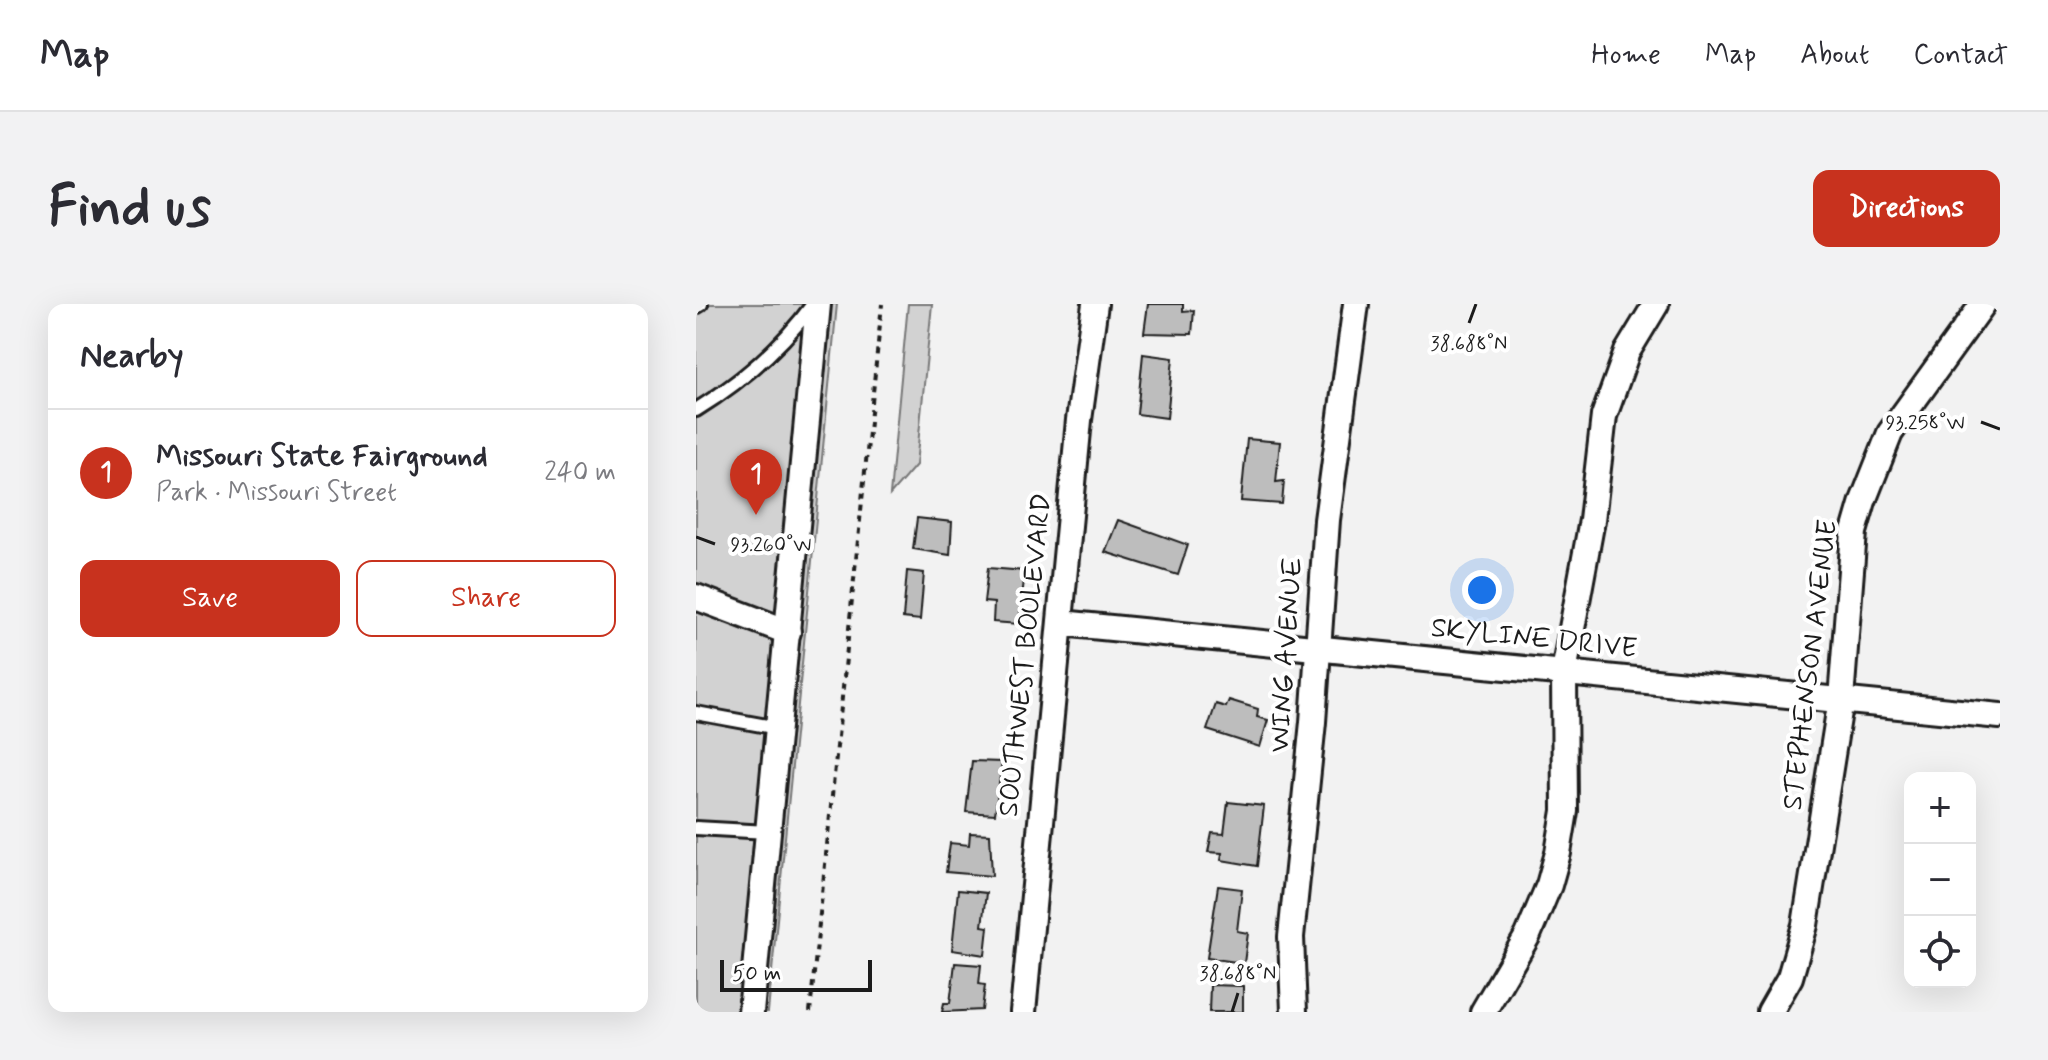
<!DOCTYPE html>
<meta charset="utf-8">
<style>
:root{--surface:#fff;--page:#f2f2f3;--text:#2b2b33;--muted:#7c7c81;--line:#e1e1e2;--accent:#c8321e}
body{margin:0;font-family:Mynerve,sans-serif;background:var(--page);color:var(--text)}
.controls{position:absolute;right:24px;bottom:24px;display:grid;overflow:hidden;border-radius:16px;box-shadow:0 8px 32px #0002}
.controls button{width:72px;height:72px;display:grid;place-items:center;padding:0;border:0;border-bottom:2px solid var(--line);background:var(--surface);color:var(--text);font:40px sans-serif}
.scale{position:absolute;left:24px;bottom:20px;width:152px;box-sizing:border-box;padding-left:8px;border:4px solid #1c1c1c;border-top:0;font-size:22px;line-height:28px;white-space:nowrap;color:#1c1c1c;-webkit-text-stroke:6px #fff;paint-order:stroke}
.you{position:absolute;left:786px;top:286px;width:28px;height:28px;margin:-20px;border:6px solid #fff;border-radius:50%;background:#1a73e8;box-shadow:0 0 0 12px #1a73e833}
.badge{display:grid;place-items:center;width:52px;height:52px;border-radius:50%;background:var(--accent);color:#fff;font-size:26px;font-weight:700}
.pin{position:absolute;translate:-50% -66px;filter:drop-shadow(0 2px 4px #0008)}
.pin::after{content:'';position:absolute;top:42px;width:28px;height:24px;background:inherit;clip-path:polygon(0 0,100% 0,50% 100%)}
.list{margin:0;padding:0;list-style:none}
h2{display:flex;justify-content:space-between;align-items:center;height:104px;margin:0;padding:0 32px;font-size:34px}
h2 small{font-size:26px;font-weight:400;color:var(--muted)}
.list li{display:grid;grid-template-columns:52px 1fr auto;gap:24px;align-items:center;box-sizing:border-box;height:128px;padding:0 32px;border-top:2px solid var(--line)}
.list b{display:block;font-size:30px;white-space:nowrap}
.list p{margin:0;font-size:26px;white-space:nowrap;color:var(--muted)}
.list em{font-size:26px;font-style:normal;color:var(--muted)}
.actions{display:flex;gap:16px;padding:24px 32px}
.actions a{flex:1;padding:18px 0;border:2px solid var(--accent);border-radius:16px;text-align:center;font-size:28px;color:var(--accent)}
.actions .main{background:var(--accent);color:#fff}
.icon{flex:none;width:44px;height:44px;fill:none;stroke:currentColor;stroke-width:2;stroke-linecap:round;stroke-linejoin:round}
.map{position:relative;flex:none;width:1304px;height:708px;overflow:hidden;border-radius:16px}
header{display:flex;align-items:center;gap:48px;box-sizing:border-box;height:112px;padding:0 40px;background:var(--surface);border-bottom:2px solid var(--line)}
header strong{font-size:38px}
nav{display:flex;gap:44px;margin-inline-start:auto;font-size:28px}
.intro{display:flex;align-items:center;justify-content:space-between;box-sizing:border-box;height:192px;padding:0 48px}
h1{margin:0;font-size:56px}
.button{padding:20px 36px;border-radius:16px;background:var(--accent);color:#fff;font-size:28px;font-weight:700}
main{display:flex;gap:48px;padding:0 48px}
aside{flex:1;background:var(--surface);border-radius:16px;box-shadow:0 8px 32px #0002}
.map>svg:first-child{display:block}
</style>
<header>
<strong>Map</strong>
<nav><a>Home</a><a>Map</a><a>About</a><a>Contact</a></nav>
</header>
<div class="intro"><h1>Find us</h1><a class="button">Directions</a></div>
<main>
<aside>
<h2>Nearby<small></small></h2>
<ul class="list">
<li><span class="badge">1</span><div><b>Missouri State Fairground</b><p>Park · Missouri Street</p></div><em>240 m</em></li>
</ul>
<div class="actions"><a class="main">Save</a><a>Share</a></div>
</aside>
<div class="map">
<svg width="1304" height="708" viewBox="0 0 1304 708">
<rect width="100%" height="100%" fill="#f2f2f2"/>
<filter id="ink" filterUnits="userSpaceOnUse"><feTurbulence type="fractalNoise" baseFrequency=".0125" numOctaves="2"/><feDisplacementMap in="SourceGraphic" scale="16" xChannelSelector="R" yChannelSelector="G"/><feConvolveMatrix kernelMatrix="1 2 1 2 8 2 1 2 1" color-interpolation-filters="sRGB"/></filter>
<g filter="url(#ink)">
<g fill="#d2d2d2" stroke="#777" stroke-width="2">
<path d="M 0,0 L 141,0 L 72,708 L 0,708 Z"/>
<path d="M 212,0 L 236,0 L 220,161 L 194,191 Z"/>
</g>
<g fill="#bdbdbd" stroke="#1c1c1c" stroke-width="2">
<path d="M 452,0 L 487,0 L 487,7 L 498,6 L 496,30 L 448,29 Z"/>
<path d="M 447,50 L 477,54 L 471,114 L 441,110 Z"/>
<path d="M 551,135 L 584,138 L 580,178 L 588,177 L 586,200 L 545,197 Z"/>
<path d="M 221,214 L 256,218 L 254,251 L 217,245 Z"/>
<path d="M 422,216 L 492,241 L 482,271 L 409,248 Z"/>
<path d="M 292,264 L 329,267 L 323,320 L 297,318 L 298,299 L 288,298 Z"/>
<path d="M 211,267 L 228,269 L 224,316 L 207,314 Z"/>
<path d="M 533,396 L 562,405 L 561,413 L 572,416 L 564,443 L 511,426 L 520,400 L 530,403 Z"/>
<path d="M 276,457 L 306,458 L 299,510 L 270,508 Z"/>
<path d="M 532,498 L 568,502 L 561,562 L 525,556 L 526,549 L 512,548 L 516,529 L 528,530 Z"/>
<path d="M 274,529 L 294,530 L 296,572 L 250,568 L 254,539 L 273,541 Z"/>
<path d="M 522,582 L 546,585 L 541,627 L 552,629 L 548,659 L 511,654 Z"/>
<path d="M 262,586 L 290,589 L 286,622 L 292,623 L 289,651 L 256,646 Z"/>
<path d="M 259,659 L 285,661 L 283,680 L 289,681 L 286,706 L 246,708 L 248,699 L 254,699 Z"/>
<path d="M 514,681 L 547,682 L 547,708 L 513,708 Z"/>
</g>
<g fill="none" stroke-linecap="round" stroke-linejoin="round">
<defs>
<g id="service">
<path d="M 0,3 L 5,0"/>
<path d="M 0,106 C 45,78 86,43 117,0"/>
<path d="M 0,409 L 82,424"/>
<path d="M 0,524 L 72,528"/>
</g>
<g id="minor">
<path d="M 0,293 L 92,328"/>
<path d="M 365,319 L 1304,412"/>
<path d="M 55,708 L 122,0"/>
<path d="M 327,708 L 383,116 L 399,0"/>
<path d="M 598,708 L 595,633 L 617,418 L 631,216 L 660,0"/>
<path d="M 787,708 L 832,631 L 853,581 L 862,549 L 869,507 L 868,368 L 896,216 L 908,112 L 931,48 L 960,0"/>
<path d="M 1074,708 L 1094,673 L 1109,621 L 1145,395 L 1158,228 L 1167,197 L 1194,129 L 1287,0"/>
</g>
</defs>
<use href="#service" stroke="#1c1c1c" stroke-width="18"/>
<use href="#minor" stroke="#1c1c1c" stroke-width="30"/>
<path stroke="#1c1c1c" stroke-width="4" stroke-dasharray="6 6" stroke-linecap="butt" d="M 114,708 L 186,0"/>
<use href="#service" stroke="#fff" stroke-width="12"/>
<use href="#minor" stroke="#fff" stroke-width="24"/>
</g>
</g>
<path fill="none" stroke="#1c1c1c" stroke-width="3" d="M 773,19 L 780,0M 1285,118 L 1304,125M 0,233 L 19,240M 536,708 L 542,689"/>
<g text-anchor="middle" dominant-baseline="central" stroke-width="8" stroke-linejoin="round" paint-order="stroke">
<g font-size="28" fill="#1c1c1c" stroke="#fff">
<text transform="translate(838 335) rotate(6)">SKYLINE DRIVE</text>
<text transform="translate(330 351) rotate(-84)">SOUTHWEST BOULEVARD</text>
<text transform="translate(591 351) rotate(-86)">WING AVENUE</text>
<text transform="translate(1115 361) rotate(-83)">STEPHENSON AVENUE</text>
</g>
</g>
<g font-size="20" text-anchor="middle" fill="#1c1c1c" stroke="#fff" stroke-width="8" stroke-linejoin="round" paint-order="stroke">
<text x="773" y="46">38.688°N</text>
<text x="1229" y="125">93.258°W</text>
<text x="75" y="247">93.260°W</text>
<text x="542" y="676">38.688°N</text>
</g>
</svg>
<div class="controls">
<button>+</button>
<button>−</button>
<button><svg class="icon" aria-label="locate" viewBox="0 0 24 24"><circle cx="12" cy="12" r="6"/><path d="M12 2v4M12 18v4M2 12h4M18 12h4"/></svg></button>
</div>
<div class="scale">50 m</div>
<div class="you"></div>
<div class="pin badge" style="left:60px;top:211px">1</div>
</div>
</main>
